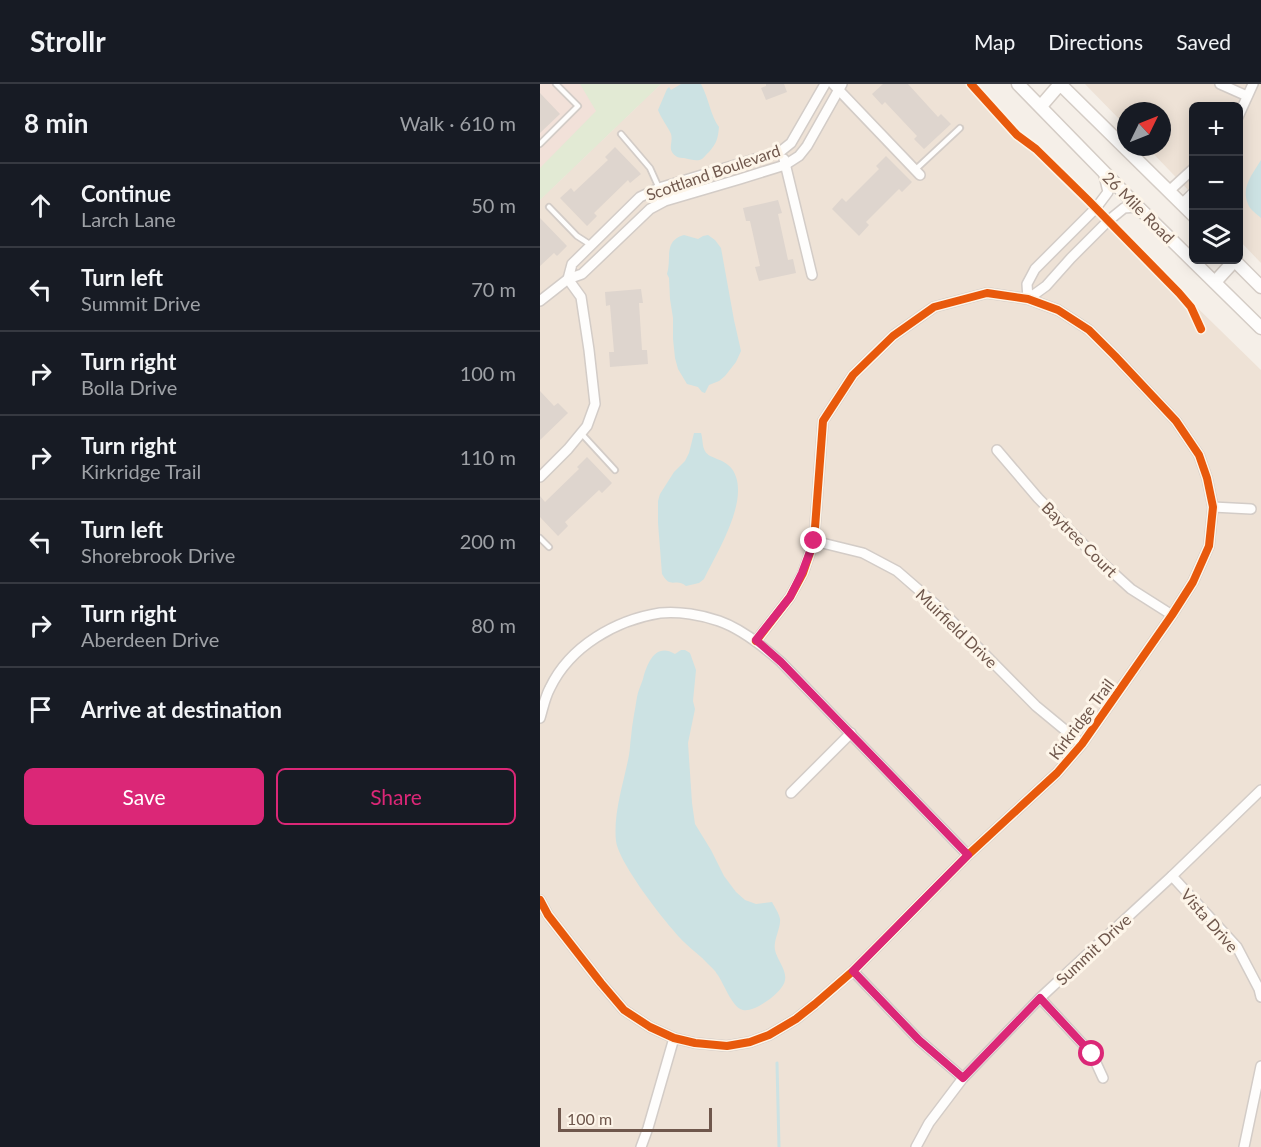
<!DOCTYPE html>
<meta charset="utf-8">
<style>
:root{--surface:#171b24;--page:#20242c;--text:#f1f3f6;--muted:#9ea1a6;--line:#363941;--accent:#db2777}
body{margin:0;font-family:Lato,sans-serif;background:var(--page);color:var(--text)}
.controls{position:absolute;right:18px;top:18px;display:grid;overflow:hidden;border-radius:9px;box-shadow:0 3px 15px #0003}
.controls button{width:54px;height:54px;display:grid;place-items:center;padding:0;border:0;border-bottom:2px solid var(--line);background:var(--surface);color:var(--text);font:30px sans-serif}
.compass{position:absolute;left:577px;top:18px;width:54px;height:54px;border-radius:50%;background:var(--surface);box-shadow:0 3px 15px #0003;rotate:47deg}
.scale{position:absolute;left:18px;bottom:15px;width:154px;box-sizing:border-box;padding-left:6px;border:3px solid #6f574c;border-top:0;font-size:16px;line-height:21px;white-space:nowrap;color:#6f574c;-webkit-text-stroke:4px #fdf5e9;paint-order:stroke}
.stop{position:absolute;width:18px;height:18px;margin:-14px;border:4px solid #db2777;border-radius:50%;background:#fff}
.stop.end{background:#db2777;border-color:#fff;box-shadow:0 2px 6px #0008}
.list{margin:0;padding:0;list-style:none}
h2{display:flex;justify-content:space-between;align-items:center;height:78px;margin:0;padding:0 24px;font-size:26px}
h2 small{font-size:20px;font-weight:400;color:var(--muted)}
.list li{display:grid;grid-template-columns:39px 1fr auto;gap:18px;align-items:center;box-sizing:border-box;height:84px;padding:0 24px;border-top:2px solid var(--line)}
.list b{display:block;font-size:22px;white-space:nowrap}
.list p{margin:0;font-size:20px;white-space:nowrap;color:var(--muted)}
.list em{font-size:20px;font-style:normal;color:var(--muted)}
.actions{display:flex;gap:12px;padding:18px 24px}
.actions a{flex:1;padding:14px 0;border:2px solid var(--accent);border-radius:9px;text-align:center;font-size:21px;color:var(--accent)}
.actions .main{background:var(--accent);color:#fff}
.icon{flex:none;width:33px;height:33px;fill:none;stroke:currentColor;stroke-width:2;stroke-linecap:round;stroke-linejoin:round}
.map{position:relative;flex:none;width:721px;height:1063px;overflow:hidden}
header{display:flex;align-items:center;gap:36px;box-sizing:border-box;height:84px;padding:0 30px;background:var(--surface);border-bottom:2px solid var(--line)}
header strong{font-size:28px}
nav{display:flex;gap:33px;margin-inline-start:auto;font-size:21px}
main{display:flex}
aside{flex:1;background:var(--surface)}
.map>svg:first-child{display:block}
</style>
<header>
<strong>Strollr</strong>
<nav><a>Map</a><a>Directions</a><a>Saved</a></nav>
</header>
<main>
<aside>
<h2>8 min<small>Walk · 610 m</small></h2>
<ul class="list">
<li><svg class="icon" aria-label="ahead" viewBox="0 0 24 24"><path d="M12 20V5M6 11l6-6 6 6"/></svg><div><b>Continue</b><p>Larch Lane</p></div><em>50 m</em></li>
<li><svg class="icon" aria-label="left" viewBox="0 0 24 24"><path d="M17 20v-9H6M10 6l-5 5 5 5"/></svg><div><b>Turn left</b><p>Summit Drive</p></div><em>70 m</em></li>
<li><svg class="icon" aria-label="right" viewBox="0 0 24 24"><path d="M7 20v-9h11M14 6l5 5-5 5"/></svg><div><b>Turn right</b><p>Bolla Drive</p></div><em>100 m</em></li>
<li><svg class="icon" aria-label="right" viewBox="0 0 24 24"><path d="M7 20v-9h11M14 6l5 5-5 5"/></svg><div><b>Turn right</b><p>Kirkridge Trail</p></div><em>110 m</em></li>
<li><svg class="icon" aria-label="left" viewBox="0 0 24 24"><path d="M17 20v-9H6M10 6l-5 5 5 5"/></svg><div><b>Turn left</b><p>Shorebrook Drive</p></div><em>200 m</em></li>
<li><svg class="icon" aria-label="right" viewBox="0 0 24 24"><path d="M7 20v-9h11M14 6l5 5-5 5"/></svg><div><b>Turn right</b><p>Aberdeen Drive</p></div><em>80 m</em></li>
<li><svg class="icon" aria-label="arrive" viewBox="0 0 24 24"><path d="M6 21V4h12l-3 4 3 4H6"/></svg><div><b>Arrive at destination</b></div></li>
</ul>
<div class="actions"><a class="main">Save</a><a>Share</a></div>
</aside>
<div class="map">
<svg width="721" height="1063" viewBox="0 0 721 1063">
<rect width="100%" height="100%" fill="#f5efe8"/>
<g fill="#eee2d6">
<path d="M 121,0 L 426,0 L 458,29 L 721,286 L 721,1063 L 0,1063 L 0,116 Z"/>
<path d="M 545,0 L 721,0 L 721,179 L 699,156 L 698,22 L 654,22 L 653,111 L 607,63 L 622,63 L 622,27 L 586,27 L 586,42 Z"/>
</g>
<path fill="#f2e1d9" d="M 0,0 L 121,0 L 0,116 Z"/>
<path fill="#e2ead4" d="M 40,0 L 121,0 L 0,116 L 0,84 L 56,27 Z"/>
<g fill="#cce2e3">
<path d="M 141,0 L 161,0 C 168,12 171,33 179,43 C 178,54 177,59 169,68 C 166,70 165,73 162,75 C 157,78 150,75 144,74 C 139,74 135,73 132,68 C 129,63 133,57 131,50 C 128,43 121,34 118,26 L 127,5 L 129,3 L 131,6 Z"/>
<path d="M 721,76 L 721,134 C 717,130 710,126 708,120 C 701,103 712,91 721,76 Z"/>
<path d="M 144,151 L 158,155 L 163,152 L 168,151 L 175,156 L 181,164 L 194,236 L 201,267 L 196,278 L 185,292 L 179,297 L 169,301 L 165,309 L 162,308 L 158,303 L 147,300 L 138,285 L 135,274 L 133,255 L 133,234 L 130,215 L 129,194 L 127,190 C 132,174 123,157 144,151 Z"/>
<path d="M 154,349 L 161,349 C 163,355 162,362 165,367 C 169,375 184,374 192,385 C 212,413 177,468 164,495 L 159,499 L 146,502 C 136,493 131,506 122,490 L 118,439 L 118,417 L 120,410 L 134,388 L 145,377 L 149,369 Z"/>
<path d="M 141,566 L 145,566 L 150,569 L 156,586 L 153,617 L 155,625 L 148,659 L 152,719 L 155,740 L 171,766 L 184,792 L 196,808 L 205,816 L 216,820 L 232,818 C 235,824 239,829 240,835 C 241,844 233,856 235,866 C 237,876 247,886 245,896 C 244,907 215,929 203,926 C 192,924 184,899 177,890 C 175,886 171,883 168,880 C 161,872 152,866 144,858 C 127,841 79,780 76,757 C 73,729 84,698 89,671 C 90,666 90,659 91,653 C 92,640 95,626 97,613 C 98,607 101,601 103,595 C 107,580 115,558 135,570 Z"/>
</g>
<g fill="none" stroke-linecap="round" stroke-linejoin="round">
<path stroke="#cce2e3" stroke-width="3" d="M 237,979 L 239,1063"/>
</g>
<g fill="#ded5ce">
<path d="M 226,0 L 244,0 L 247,8 L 226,16 L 221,4 L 226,2 Z"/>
<path d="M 343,0 L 368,0 L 398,33 L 401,30 L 411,40 L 384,65 L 374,55 L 377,52 L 345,18 L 342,21 L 332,10 Z"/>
<path d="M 0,9 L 20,30 L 0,49 Z"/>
<path d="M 75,63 L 101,90 L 90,99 L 88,96 L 54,129 L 57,132 L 47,142 L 20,114 L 31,104 L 34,108 L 68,76 L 65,73 Z"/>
<path d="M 346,72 L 372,98 L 362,108 L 359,105 L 326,138 L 329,141 L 319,152 L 292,125 L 302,114 L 306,118 L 339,85 L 336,82 Z"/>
<path d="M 238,116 L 242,129 L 238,130 L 248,176 L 253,175 L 256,189 L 219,197 L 215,183 L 220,182 L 210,137 L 206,137 L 203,124 Z"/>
<path d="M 0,134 L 27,162 L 17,172 L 14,169 L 0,182 Z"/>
<path d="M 101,205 L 103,219 L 99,219 L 102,266 L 107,266 L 108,280 L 70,283 L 69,268 L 74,268 L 70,221 L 66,222 L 65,208 Z"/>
<path d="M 0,307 L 14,322 L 18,319 L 28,329 L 0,356 Z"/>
<path d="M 47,373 L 72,399 L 62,409 L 59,406 L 25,438 L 28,442 L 18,452 L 0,433 L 0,412 L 5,418 L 39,385 L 37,383 Z"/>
</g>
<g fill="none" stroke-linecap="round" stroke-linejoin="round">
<defs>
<g id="lane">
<path d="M 81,50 L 110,84 L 119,104"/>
<path d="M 0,60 L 38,22 L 16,0"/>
<path d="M 375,86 L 420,44"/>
<path d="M 9,123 L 37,152 L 51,161"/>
<path d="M 41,349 L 75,386"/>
<path d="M 0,454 L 9,463"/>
</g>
<g id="street">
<path d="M 285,0 L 251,59 L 241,67 L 119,104 L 100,113 L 32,180 L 28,195 L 42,190 L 110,125 L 125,117 L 200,95 L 245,81 L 259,72 L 267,62 L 302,0"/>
<path d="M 293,0 L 380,91"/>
<path d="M 680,0 L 707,12"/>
<path d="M 698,33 L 713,0"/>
<path d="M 244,75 L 272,191"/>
<path d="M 563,87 L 568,108 L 556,124 L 495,185 L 487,200 L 488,215 L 506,202 L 531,174 L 568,137 L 584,124 L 598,123"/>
<path d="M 629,107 L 654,84"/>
<path d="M 642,120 L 654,108"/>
<path d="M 0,217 L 28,195 L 41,213 L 49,266 L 55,320 L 47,342 L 28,365 L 0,393"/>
<path d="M 457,366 L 498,414 L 558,475 L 591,505 L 632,531"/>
<path d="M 673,423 L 711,425"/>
<path d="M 274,457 L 323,469 L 357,487 L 395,520 L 496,622 L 542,660"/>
<path d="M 0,634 C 3,624 5,613 10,604 C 30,562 76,536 120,529 C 139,527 162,531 179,537 C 202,545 223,562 241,578 L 428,771"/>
<path d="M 251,709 L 311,649"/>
<path d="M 632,792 L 697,863 L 719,905 L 721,913"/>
<path d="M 0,816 L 8,831 L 61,899 L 84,926 L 110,943 L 134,954 L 155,959 L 187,962 L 210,958 L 229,951 L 256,935 L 275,920 L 313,887 L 428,771 L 517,689 L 542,660 L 632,531 L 653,498 L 669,462 L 673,423 L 667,394 L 659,371 L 636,337 L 575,272 L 549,246 L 518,226 L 488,215 L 447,209 L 394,223 L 353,252 L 313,291 L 283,337 L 274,457 L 263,489 L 250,513 L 216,557"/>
<path d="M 313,887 L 379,956 L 423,994"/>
<path d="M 500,914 L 552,970 L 563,994"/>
<path d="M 101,1063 L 108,1044 L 134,954"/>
<path d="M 376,1063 L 389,1039 L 423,994 L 500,914 L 632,792 L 721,706"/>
<path d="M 704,1063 L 721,982"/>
</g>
<g id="secondary">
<path d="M 478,0 L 598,123 L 721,244"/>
<path d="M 501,22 L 520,0 L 654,132"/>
<path d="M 694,176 L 721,203"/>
<path d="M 675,198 L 695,176"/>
</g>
</defs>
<use href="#lane" stroke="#d3ccc7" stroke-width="8"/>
<use href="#street" stroke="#d3ccc7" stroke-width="12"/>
<use href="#secondary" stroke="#d4ccc5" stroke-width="15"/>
<use href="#lane" stroke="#fefdfc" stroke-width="4.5"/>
<use href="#street" stroke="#fefdfc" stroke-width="9"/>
<use href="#secondary" stroke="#fefdfc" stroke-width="12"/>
<defs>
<g id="cycleway">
<path d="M 431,0 L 477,51 L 496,65 L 548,116 L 639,209 L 651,223 L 661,245"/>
<path d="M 0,816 L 8,831 L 61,899 L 84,926 L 110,943 L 134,954 L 155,959 L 187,962 L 210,958 L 229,951 L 256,935 L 275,920 L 313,887 L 428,771 L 517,689 L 542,660 L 632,531 L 653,498 L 669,462 L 673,423 L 667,394 L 659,371 L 636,337 L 575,272 L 549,246 L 518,226 L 488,215 L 447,209 L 394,223 L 353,252 L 313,291 L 283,337 L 274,457 L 263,489 L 250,513 L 216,557"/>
</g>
</defs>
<use href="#cycleway" stroke="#fdf5e9" stroke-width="11"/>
<use href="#cycleway" stroke="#e8590c" stroke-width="8"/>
</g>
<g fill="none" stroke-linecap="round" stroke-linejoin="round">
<path stroke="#db2777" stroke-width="8" d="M 274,457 L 262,489 L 250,513 L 216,556 L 241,578 L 428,771 L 313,887 L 379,956 L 423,994 L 500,914 L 552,970"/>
</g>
<g text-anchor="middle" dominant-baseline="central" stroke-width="6" stroke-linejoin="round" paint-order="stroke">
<g font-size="16" fill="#6f574c" stroke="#fdf5e9">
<text transform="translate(173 88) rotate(-19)">Scottland Boulevard</text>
<text transform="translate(599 123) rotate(45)">26 Mile Road</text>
<text transform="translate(540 455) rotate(45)">Baytree Court</text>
<text transform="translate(417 544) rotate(44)">Muirfield Drive</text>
<text transform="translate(541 635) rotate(-53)">Kirkridge Trail</text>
<text transform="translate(670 836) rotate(49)">Vista Drive</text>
<text transform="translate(553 865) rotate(-43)">Summit Drive</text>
</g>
</g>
</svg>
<div class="controls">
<button>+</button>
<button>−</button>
<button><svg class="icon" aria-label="layers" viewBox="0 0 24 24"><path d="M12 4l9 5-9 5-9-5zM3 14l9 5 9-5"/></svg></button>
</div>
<svg class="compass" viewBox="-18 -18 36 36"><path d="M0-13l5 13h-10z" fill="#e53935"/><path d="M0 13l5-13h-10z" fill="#9ea1a6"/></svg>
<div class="scale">100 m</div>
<div class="stop" style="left:552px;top:970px"></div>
<div class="stop end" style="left:274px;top:457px"></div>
</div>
</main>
